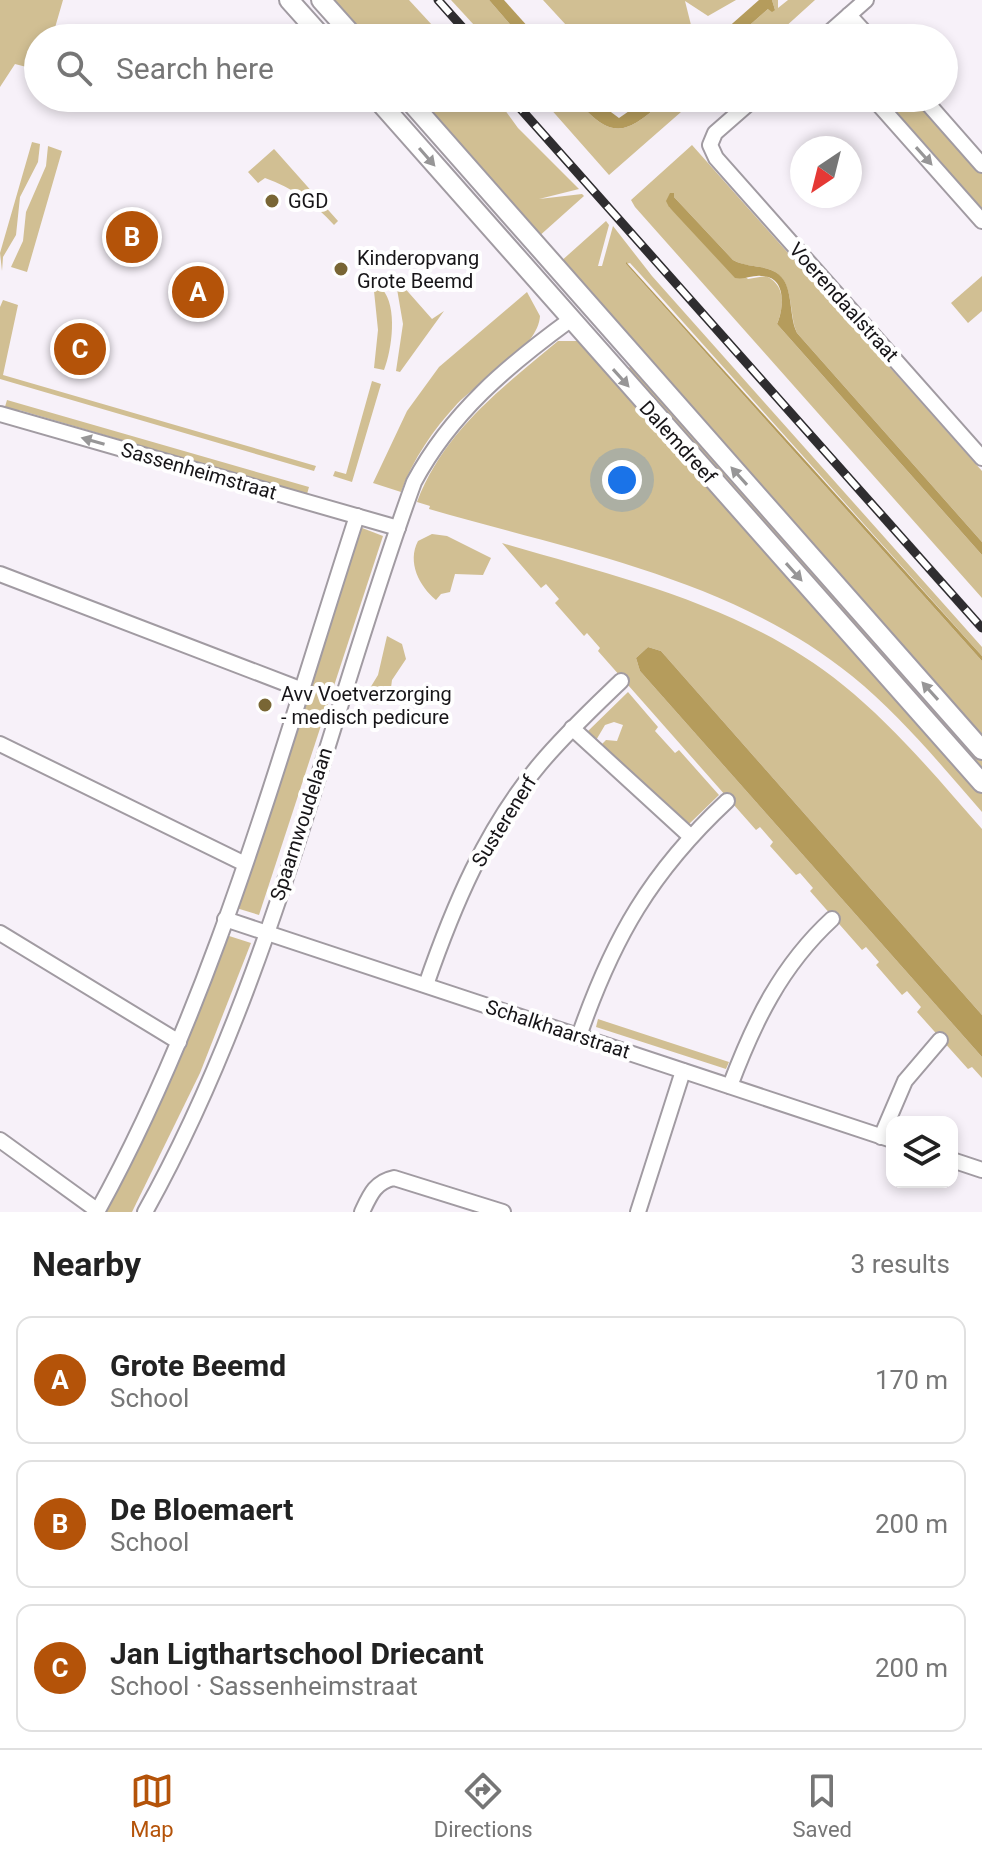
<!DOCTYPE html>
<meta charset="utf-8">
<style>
:root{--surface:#fff;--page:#f2f2f2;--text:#222;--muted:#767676;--line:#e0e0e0;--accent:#b45309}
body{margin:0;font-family:Roboto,sans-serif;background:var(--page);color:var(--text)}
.controls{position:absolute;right:24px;bottom:24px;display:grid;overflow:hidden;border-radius:16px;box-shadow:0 4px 12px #0003}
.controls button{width:72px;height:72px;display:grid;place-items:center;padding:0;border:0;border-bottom:2px solid var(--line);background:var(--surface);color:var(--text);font:40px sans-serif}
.compass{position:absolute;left:790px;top:136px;width:72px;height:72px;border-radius:50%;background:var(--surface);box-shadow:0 4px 12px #0003;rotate:215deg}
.you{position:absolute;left:622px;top:480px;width:28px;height:28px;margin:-20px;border:6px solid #fff;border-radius:50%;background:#1a73e8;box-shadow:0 0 0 12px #1a73e833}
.badge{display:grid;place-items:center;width:52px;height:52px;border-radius:50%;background:var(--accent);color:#fff;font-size:26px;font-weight:700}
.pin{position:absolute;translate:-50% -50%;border:4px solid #fff;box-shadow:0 2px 8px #0006}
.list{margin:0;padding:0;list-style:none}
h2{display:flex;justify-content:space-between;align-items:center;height:104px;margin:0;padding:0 32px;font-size:34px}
h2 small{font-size:26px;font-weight:400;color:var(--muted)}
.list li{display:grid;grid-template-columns:52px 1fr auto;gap:24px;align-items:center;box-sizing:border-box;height:128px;margin:0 16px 16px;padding:0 16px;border:2px solid var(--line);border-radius:16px}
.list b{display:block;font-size:30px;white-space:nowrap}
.list p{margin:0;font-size:26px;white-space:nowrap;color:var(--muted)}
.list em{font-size:26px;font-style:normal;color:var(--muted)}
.icon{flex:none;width:44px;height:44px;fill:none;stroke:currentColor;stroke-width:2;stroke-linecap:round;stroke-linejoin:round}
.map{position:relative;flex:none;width:982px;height:1212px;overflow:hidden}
.search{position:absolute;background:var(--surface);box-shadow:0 4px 12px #0003;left:24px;right:24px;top:24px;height:88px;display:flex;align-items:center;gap:20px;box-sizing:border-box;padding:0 28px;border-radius:44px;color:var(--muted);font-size:30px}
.sheet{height:536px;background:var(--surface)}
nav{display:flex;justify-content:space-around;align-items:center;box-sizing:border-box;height:112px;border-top:2px solid var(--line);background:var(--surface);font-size:22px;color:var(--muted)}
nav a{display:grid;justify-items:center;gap:4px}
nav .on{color:var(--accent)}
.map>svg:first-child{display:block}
</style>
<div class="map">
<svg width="982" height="1212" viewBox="0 0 982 1212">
<rect width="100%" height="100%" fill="#f7f1f9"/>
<g fill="#d1bf93">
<path d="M 0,0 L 63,0 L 52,38 L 38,38 L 38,70 L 15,64 L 0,87 Z"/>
<path d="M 323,0 L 409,0 L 444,38 L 357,38 Z"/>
<path d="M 451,0 L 489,0 L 522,38 L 486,38 Z"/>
<path d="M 543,0 L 736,0 L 708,16 L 685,1 L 692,29 L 685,38 L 578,38 Z"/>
<path d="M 772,0 L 778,0 L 778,8 L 788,0 L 815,0 L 773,38 L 735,38 L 768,9 L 775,10 Z"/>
<path d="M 410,98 L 496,98 L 518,128 L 579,189 L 539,199 L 582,194 L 584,196 L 537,238 Z"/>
<path d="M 541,98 L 575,98 C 613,143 627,134 667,98 L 697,98 L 609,175 Z"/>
<path d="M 881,98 L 918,98 L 982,170 L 982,212 Z"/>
<path d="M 32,142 L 40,144 L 38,162 L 20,197 L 16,235 L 3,257 L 2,271 L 0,253 Z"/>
<path d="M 692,145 L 982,471 L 982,542 L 797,333 C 788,313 795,279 771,270 C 757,265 746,267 733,260 L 674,197 L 669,207 L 748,279 L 766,276 C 786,285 784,307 777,324 L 982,555 L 982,598 L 635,207 L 631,200 Z"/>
<path d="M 48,146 L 62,151 L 27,272 L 11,267 L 23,241 L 26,212 L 46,166 Z"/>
<path d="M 274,149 L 275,150 L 338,221 L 334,225 C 314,203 293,188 265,178 L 258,183 L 248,172 Z"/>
<path d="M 606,221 L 609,225 L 598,266 L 602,266 L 613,226 L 652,276 L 982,647 L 982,656 L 641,275 L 630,263 L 626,264 L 982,661 L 982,742 L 559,263 Z"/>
<path d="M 982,276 L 982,311 L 968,323 L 951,303 Z"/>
<path d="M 402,285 L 432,319 L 444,311 L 400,372 L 396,371 L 403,324 L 397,289 Z"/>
<path d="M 382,289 C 398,306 392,350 384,370 L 374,368 L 378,330 L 374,291 Z"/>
<path d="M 527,292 L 540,316 C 538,349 480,380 457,404 C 433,430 413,459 401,492 L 373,483 L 407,411 L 439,367 Z"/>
<path d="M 3,300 L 18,305 L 3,375 L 316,466 L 314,471 L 0,379 L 0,307 Z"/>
<path d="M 558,341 L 580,341 L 982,792 L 982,812 C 941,765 901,716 852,676 C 733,579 573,551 429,509 L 430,506 L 417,502 C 444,431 501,389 558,341 Z"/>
<path d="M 631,366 L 982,761 L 982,774 L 625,372 Z"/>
<path d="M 372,381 L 381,384 L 352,482 L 333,476 L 335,471 L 346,474 Z"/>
<path d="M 7,400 L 309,487 L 307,494 L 19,410 L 4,410 Z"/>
<path d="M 357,526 L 383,536 L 259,915 L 233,907 Z"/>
<path d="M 432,534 L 447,536 L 491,558 L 483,575 L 455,574 L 450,592 L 441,594 L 436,600 C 419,586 407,562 418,541 Z"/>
<path d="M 502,543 C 621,578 744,605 843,685 C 895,727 938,779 982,829 L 982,1015 L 661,651 L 648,647 L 636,658 L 640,671 L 982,1057 L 982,1078 L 972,1067 L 968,1069 L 917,1012 L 921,1007 L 907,991 L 902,995 L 876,965 L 879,962 L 866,947 L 862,950 L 810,891 L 813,888 L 800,873 L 796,875 L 770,846 L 773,842 L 760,827 L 756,830 L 598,651 L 600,648 L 587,633 L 584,636 L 555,603 L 559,599 L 546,584 L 541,588 Z"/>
<path d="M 387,636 L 402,644 L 406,659 L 392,680 L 389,703 L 373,705 L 364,698 L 378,675 Z"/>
<path d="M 628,692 L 658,727 L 655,731 L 675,753 L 679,750 L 719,795 L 687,826 L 600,746 L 606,740 L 617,741 L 623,725 L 614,722 L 605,725 L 595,742 L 586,733 Z"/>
<path d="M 226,935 L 251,943 L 200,1073 L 132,1212 L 102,1212 Z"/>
<path d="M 598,1019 L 607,1022 L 729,1062 L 726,1069 L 596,1027 Z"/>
</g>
<g fill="#b59c5c">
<path d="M 489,0 L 504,0 L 538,38 L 522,38 Z"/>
<path d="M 759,0 L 772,0 L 775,10 L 772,12 L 768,9 L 735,38 L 716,38 Z"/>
<path d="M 575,98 L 592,98 L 619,118 L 648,98 L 667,98 C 627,134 613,143 575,98 Z"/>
<path d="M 670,193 L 674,193 L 674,197 L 733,260 C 746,267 758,265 771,270 C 796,279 787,313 797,333 L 982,542 L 982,555 L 777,324 C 784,308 787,276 761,276 C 752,275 745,280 735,278 L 669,207 L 666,201 Z"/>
<path d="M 626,262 L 982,656 L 982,661 L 626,264 Z"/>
<path d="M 648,647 L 661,651 L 982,1015 L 982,1057 L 640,671 L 636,658 Z"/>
</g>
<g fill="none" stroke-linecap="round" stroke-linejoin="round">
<defs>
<g id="minor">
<path d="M 849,15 L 870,38"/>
<path d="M 823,38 L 866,0"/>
<path d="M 755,98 L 715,133 L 710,145 L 716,158 L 982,458"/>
<path d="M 873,98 L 982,221"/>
<path d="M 923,98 L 982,165"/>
<path d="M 0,414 L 398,528"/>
<path d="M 0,574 L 300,689"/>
<path d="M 572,728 L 690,836"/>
<path d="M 0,744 L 243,863"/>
<path d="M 225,919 L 892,1140"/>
<path d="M 0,933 L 179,1042"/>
<path d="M 426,985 C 453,907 486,828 540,764 C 565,734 593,708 621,681"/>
<path d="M 579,1036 C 613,938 651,872 727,801"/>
<path d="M 730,1086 C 754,1022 781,966 832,919"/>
<path d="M 881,1137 L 905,1081 L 940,1040"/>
<path d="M 0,1140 L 98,1211"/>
<path d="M 952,1160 L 982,1170"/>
<path d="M 97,1212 C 216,997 281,749 357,516"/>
<path d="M 145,1212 C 272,985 326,724 414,482 C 451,413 507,366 570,320"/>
<path d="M 362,1212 C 370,1195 375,1182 394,1178 L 503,1212"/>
<path d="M 638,1212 L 683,1071"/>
</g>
<g id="tertiary">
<path d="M 289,0 L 323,38"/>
<path d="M 321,0 L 355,38"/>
<path d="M 376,98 L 982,783"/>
<path d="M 407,98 L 982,750"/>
</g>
</defs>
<use href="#minor" stroke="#a19ba2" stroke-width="18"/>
<use href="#tertiary" stroke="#a19ba2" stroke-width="22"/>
<use href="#minor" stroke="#fff" stroke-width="14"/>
<use href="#tertiary" stroke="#fff" stroke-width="18"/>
<defs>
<g id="rail">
<path d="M 438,0 L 472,38"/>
<path d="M 511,98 L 982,628"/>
</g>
</defs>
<use href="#rail" stroke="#2f2d30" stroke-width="9"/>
<use href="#rail" stroke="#fff" stroke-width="6" stroke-dasharray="18" stroke-linecap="butt"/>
</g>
<defs><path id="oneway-solid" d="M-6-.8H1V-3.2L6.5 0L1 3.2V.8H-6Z" transform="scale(2)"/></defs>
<g fill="#979697">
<use href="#oneway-solid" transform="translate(924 156) rotate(48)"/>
<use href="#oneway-solid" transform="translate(427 157) rotate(49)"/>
<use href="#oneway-solid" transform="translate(621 378) rotate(48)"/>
<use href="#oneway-solid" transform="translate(93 441) rotate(-164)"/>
<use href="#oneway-solid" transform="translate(739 476) rotate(-132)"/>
<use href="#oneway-solid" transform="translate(794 572) rotate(48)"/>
<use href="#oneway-solid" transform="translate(930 691) rotate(-132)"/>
</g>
<g fill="#796635" stroke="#fff" stroke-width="3">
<circle cx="272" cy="201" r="8"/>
<circle cx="341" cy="269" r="8"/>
<circle cx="265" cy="705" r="8"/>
</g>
<g text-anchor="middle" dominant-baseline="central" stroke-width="8" stroke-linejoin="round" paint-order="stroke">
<g font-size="20" fill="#171518" stroke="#fff" text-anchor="start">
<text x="288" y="201">GGD</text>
<text x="357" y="258">Kinderopvang<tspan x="357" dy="23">Grote Beemd</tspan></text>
<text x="281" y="694">Avv Voetverzorging<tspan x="281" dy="23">- medisch pedicure</tspan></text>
</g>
<g font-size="20" fill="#171518" stroke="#fff">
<text transform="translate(844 302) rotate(48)">Voerendaalstraat</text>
<text transform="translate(678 442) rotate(48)">Dalemdreef</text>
<text transform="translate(199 471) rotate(16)">Sassenheimstraat</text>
<text transform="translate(504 821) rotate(-58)">Susterenerf</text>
<text transform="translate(301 824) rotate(-72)">Spaarnwoudelaan</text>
<text transform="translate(558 1029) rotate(18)">Schalkhaarstraat</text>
</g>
</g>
</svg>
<div class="controls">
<button><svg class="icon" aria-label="layers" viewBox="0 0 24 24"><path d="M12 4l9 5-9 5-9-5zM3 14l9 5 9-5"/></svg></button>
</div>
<svg class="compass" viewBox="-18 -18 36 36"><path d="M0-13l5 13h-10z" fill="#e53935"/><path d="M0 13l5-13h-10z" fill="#767676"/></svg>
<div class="you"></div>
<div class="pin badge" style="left:198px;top:292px">A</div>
<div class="pin badge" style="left:132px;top:237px">B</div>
<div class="pin badge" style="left:80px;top:349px">C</div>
<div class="search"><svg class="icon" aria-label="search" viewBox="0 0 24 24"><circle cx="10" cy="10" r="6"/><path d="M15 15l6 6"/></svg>Search here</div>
</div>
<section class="sheet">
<h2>Nearby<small>3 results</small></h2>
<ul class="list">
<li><span class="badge">A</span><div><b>Grote Beemd</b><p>School</p></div><em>170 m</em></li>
<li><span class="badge">B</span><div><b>De Bloemaert</b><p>School</p></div><em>200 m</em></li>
<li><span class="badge">C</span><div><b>Jan Ligthartschool Driecant</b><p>School · Sassenheimstraat</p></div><em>200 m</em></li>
</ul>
</section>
<nav>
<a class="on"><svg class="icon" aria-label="map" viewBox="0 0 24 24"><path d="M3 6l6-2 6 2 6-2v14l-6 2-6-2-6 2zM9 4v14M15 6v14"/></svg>Map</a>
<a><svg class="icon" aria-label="directions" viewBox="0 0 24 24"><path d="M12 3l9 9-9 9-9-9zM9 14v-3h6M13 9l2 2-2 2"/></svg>Directions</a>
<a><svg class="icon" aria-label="saved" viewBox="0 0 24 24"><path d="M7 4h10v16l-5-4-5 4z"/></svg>Saved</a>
</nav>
